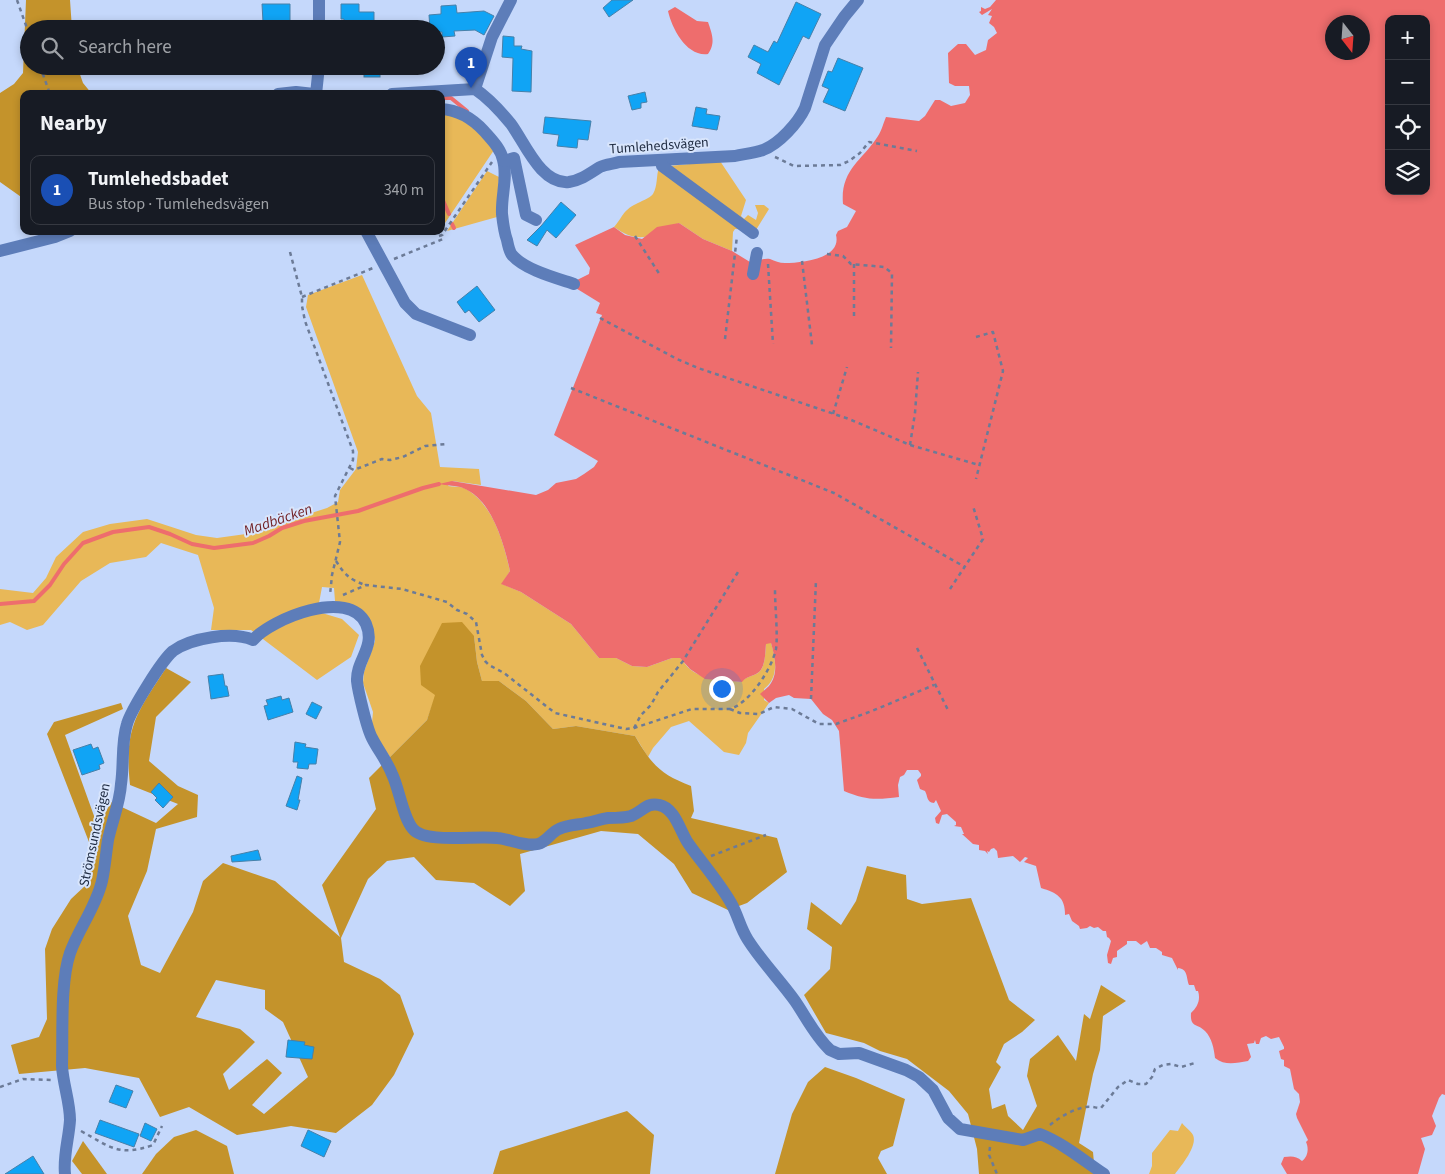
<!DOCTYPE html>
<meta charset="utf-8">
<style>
:root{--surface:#171b24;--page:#242831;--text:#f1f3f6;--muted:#9ea1a6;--line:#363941;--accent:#926c14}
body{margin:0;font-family:"Source Sans 3",sans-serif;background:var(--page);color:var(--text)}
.controls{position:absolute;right:15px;top:15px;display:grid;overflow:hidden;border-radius:10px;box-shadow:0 2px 8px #0003}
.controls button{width:45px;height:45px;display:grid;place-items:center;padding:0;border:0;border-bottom:1px solid var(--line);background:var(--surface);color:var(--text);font:25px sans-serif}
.compass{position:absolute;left:1325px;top:15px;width:45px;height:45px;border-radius:50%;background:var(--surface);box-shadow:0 2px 8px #0003;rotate:163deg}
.you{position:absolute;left:721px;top:688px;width:18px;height:18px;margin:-12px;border:4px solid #fff;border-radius:50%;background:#1a73e8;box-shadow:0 0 0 8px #1a73e833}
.badge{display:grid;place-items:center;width:32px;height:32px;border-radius:50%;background:var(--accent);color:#fff;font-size:16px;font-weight:700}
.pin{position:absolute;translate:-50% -41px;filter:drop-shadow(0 1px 2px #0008)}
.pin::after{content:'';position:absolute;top:26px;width:18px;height:15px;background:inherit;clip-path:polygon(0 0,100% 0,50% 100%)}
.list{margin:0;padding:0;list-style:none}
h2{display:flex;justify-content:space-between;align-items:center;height:65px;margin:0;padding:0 20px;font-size:21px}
h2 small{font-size:16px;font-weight:400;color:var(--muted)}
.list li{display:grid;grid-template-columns:32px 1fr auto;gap:15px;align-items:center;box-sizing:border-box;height:70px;margin:0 10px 10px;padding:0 10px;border:1px solid var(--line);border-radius:10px}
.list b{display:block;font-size:19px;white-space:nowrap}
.list p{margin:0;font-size:16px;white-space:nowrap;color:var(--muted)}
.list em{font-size:16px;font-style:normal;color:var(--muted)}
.icon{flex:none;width:28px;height:28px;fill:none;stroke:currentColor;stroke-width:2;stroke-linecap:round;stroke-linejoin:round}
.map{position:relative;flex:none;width:1445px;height:1174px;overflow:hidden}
.search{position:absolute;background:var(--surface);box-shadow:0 2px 8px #0003;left:20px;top:20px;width:425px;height:55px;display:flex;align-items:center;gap:12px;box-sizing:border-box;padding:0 18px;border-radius:28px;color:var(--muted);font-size:19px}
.panel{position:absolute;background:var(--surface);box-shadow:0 2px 8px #0003;left:20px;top:90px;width:425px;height:145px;border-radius:10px}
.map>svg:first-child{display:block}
</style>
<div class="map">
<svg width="1445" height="1174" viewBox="0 0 1445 1174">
<rect width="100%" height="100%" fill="#c5d8fb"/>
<g fill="#e8b858">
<path d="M 441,111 C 464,114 480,134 494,150 L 441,229 Z"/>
<path d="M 720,161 L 746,200 L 741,216 L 744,219 L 748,215 L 756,220 L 758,213 L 755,205 L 764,205 L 769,209 L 756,230 L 735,229 L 733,232 L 732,251 L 703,239 L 679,223 C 651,235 641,246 614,227 C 623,217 622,211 636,204 C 641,201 649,199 653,194 C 658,185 656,176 659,167 Z"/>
<path d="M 487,171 L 499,177 L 497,217 L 447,231 Z"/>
<path d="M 362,275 L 417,396 L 431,413 L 440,467 L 479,469 L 481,485 L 452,481 L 448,486 C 453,487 459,486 464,488 C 493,503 503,541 510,571 L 502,584 L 521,592 L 571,624 L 599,658 L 616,658 L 632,666 L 647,667 L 672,658 L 680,658 C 684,662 687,667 691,670 C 707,682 724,679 741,682 C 746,677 750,677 756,674 C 766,669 765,653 766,643 L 771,643 C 776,659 779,678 764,689 L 764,700 L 769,703 L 748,733 L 746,743 L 739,755 L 724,752 L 689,721 L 671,727 L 653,748 L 648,757 L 635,736 L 576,726 L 553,729 L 526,701 L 499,681 L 482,681 L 477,662 L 474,636 L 436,695 L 427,720 L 390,757 L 376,737 L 372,723 L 373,712 L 363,683 L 364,672 L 375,641 L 373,628 L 335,601 L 334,588 L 322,587 L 319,603 L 322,613 L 342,619 L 359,635 L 351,657 L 317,680 L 251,630 L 211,630 L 214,608 L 198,555 L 161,543 L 146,557 L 110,563 L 81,581 L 43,625 L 27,630 L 10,622 L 0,625 L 0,589 L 33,593 L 46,578 L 56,557 L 83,532 L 110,524 L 147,519 L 196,535 L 217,538 L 246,534 L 327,508 L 338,502 L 340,490 L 356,469 L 358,452 L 306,307 L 308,295 Z"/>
<path d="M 1182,1123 C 1185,1127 1191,1131 1193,1135 C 1198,1146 1181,1166 1175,1174 L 1149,1174 L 1152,1166 L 1152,1153 L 1170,1130 L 1178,1131 Z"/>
</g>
<g fill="#c4932b" fill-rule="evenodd">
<path d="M 26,0 L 70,0 L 72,29 L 29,29 L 29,66 L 77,66 L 83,83 L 92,94 L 24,94 L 24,199 L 0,182 L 0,93 L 14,84 L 23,73 Z"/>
<path d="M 462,622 L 474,636 L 477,662 L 482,681 L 499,681 L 526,701 L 553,729 L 576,726 L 635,736 C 652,765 660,774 691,786 L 694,811 L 691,818 L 777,838 L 787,872 L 747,903 L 728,910 L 692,893 L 674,864 L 638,834 L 601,831 L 520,854 L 525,891 L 510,906 L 474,883 L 436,880 L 414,857 L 387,861 L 368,879 L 341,938 L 344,962 L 380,979 L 400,995 L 414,1034 L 394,1075 L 372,1105 L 336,1133 L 291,1126 L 237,1135 L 189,1107 L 160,1117 L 139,1078 L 85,1068 L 19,1074 L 11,1045 L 39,1037 L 47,1019 L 45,949 L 52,929 L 71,899 L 87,884 L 89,842 L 47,734 L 54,722 L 121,703 L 123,709 L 65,735 L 98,827 L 111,802 L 156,823 L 178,804 L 130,785 C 124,728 136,714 166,668 L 191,682 L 156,717 L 149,761 L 178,786 L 198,795 L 197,817 L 156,829 L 147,871 L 128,916 L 141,965 L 160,973 L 193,912 L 203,881 L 223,863 L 275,881 L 340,937 L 322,885 L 376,809 L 369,778 L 427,720 L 435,695 L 421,685 L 420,666 L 442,623 ZM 216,980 L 265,990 L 265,1009 L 283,1022 L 308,1077 L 264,1114 L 252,1105 L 282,1073 L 267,1059 L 229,1090 L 223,1074 L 255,1042 L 240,1029 L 196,1017 Z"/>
<path d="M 867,866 L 906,875 L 907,899 L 922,904 L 971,898 L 1009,1000 L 1035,1020 L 1022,1032 L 1004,1044 L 996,1062 L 1001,1067 L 989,1089 L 992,1109 L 1005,1104 L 1008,1116 L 1023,1130 L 1037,1106 L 1027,1076 L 1030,1059 L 1058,1035 L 1076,1061 L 1084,1014 L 1090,1019 L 1101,985 L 1126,1001 L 1103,1016 L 1100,1050 L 1093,1074 L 1079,1143 L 1093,1152 L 1095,1174 L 979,1174 L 977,1149 L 968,1114 L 949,1091 L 907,1059 L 880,1051 L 864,1043 L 826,1033 L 804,995 L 830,969 L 832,947 L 807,929 L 811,902 L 841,925 L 856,901 Z"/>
<path d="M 825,1067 L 856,1078 L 905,1099 L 893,1146 L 881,1151 L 878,1158 L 887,1174 L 775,1174 L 792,1114 L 808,1082 Z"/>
<path d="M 627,1111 L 654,1135 L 650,1174 L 493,1174 L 500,1151 Z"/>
<path d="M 196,1130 L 227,1146 L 234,1174 L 142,1174 L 156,1154 L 174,1137 Z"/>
<path d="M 83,1141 L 107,1174 L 82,1174 L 72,1161 Z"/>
</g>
<g fill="#ee6d6d" fill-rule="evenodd">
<path d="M 996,0 L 1445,0 L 1445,1095 L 1442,1094 L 1439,1098 L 1432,1116 L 1436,1126 L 1432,1135 L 1421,1138 L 1425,1149 L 1418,1174 L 1287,1174 L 1281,1164 L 1284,1157 C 1292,1156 1296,1156 1302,1161 C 1308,1157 1309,1148 1306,1142 L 1308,1140 L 1297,1118 L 1296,1114 L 1300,1102 L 1299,1094 L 1294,1089 L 1290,1069 L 1284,1066 L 1284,1060 L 1281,1059 L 1279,1051 L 1284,1049 L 1284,1047 L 1279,1037 L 1271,1039 L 1266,1036 L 1261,1038 L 1259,1044 L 1256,1044 L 1255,1040 L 1254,1043 L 1247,1044 L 1251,1057 L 1248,1061 C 1236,1063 1225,1066 1215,1058 C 1214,1049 1212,1038 1205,1031 C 1197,1023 1190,1028 1191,1013 C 1197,1008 1201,1000 1198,991 L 1196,991 L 1194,985 L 1189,985 C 1186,977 1188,969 1178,968 L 1178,970 L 1172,958 L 1162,955 L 1162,952 L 1156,948 L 1150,948 L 1147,941 L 1141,945 L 1136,941 L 1127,941 L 1127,944 L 1117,951 L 1117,957 L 1113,958 L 1111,964 L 1108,963 L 1107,955 L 1111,941 L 1109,938 L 1107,937 L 1106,931 L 1103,931 L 1098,927 L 1094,928 L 1090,926 L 1087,928 L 1080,929 L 1079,926 L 1072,921 L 1069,914 L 1065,915 C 1065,897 1057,893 1041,888 L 1036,866 L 1024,862 L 1028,858 L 1025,857 L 1020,862 L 1013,856 L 998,858 L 997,851 L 994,848 L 991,849 L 989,852 L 987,851 L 988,854 L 985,851 L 979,850 L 979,845 L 973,844 L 962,834 L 964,834 L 961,827 L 954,826 L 956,825 L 956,822 L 947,814 L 942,815 L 939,824 L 936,823 L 935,818 L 941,811 L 936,800 L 934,803 C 926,802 928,796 925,791 L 920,789 L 917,780 L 921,776 L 921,774 L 918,770 L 907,770 L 904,775 L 900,777 L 898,785 L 899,797 C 876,800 865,800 844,791 L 839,731 L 832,720 L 823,714 L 811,699 L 794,698 L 789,695 L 776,698 L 769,703 L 760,694 C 763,691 766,689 769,686 C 779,674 775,657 771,643 L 766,644 C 765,653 766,669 756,674 C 750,677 746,677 742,682 L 705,679 L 690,669 L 680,658 L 672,658 L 647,667 L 632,666 L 616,658 L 599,658 L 571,624 L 521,592 L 501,584 L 510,571 C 504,544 492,499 463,488 C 456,485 447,486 439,484 L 452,481 L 536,495 L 548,490 L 556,483 L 576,479 L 584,474 L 594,467 L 598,461 L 554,435 L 602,315 L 596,313 L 600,303 L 574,287 L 575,281 L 589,274 L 590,268 L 575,245 L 614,227 L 625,235 L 642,239 L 657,227 L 679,223 L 703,239 L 732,251 L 750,262 C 756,261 764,258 770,259 C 775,261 779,263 785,263 C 801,263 842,259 836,235 L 838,231 L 847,227 L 856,211 L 843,204 C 840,171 861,161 876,139 C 881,133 883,124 886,117 L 919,121 L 925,116 L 935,100 L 940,100 L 951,106 L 965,103 L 970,95 L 969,86 L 955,86 L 949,83 L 948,53 L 958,44 L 966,44 L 975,55 L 986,50 L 988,40 L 997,33 L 994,27 L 989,23 L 992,16 L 988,15 L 992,9 L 982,15 L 979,12 L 981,11 L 981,7 L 985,9 L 990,7 ZM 1389,19 L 1426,19 L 1426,191 L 1389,191 ZM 1332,22 L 1362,22 L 1362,52 L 1332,52 Z"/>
<path d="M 675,7 L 697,21 L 708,22 C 712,34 716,43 708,54 C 687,57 672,29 668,11 Z"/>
</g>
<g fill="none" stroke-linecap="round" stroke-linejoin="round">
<g stroke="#ee6d6d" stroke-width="4">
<path d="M 441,98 L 451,98 L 467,111"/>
<path d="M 441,196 L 449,214"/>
<path d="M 452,224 L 454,228"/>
<path d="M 0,604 L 34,601 L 50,585 L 64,564 L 83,543 L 113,532 L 149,527 L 170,534 L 192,544 L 214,548 L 253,543 L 269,536 L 282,528 L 304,521 L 358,511 L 423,488 L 439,484"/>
</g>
</g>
<g fill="#10a4f5" stroke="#4780a9">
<path d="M 612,0 L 633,0 L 609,17 L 603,8 Z"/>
<path d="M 796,2 L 821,14 L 809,39 L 803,36 L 779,85 L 757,73 L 761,64 L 748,57 L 754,45 L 768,52 L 774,41 L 777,43 Z"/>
<path d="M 262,4 L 290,4 L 290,22 L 263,22 Z"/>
<path d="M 341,4 L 359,4 L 359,12 L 374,12 L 374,29 L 344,29 L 344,19 L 341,19 Z"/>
<path d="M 456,5 L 457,13 L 484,11 L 494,16 L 484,35 L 475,30 L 454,31 L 455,36 L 442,37 L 442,32 L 436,32 L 436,29 L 430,29 L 429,15 L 441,14 L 441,6 Z"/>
<path d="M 503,36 L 514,37 L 514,46 L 522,46 L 521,49 L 532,51 L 531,92 L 512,91 L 513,58 L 502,57 Z"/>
<path d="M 838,58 L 863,68 L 845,111 L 823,102 L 829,89 L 822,86 L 828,71 L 832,72 Z"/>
<rect x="364" y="66" width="16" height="11"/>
<path d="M 645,92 L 647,102 L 641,103 L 641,108 L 632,110 L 628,96 Z"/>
<path d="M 696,107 L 707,109 L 706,114 L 720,116 L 717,130 L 692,126 Z"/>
<path d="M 545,117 L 591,121 L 588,140 L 578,139 L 577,148 L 557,146 L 559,135 L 543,133 Z"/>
<path d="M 561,202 L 576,215 L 556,238 L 547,230 L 537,246 L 527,240 L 541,226 Z"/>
<path d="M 477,286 L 495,310 L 479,322 L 469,310 L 465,313 L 457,302 Z"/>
<path d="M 223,674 L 225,686 L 227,686 L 229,696 L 211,699 L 208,676 Z"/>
<path d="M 281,696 L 282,700 L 289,698 L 293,712 L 268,720 L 264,706 L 268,705 L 266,700 Z"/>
<path d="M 312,702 L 322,707 L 316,719 L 306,714 Z"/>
<path d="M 295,742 L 306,744 L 305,747 L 318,749 L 316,764 L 309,764 L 308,769 L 297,768 L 298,762 L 293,762 Z"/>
<path d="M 91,744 L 93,749 L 98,747 L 104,763 L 99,765 L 100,769 L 82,775 L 73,750 Z"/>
<path d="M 297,776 L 302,778 L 298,800 L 300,800 L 297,810 L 286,806 Z"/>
<path d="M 159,783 L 173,797 L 163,808 L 155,800 L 157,798 L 151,792 Z"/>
<path d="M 258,850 L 261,860 L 232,862 L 231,856 Z"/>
<path d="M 288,1040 L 305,1042 L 304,1045 L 314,1047 L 312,1059 L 286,1057 Z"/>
<path d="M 116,1085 L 133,1091 L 126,1108 L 109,1102 Z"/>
<path d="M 100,1120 L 139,1134 L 134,1147 L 95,1133 Z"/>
<path d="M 145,1123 L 157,1129 L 151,1141 L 140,1136 Z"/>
<path d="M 308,1130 L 331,1141 L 324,1157 L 301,1146 Z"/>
<path d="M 33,1156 L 44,1174 L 5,1174 Z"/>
</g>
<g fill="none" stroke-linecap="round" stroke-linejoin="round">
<g stroke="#6c7b97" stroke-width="2.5" stroke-dasharray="4 4" stroke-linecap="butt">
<path d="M 17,0 L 29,34"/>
<path d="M 40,66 L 50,94"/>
<path d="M 775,157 L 794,166 L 840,165 L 849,161 L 860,153 L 869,142 L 917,151"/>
<path d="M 439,236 L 442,235 L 492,162"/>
<path d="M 635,236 L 660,275"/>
<path d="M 290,252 L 302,297 L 302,306 L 305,321 L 353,451 L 353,460 L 335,496 L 340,542 L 332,575 L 330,595"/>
<path d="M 827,254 L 843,256 L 851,264 L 884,267 L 892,273 L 891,348"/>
<path d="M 394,259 L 443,239 L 442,235"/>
<path d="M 802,261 L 812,345"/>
<path d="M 768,264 L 773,344"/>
<path d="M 854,264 L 854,319"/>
<path d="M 302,297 L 373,268"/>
<path d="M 600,318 L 677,359 L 698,368 L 849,419 L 910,445 L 979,465"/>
<path d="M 976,337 L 993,332 L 1003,371 L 976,479"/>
<path d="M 725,339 L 737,236"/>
<path d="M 571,388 L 834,493 L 965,567"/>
<path d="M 833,414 L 847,367"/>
<path d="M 910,445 L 915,413 L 918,372"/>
<path d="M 350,468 L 354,470 L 382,459 L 390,460 L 403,457 L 425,446 L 446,444"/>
<path d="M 336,561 C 345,575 349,579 365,585"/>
<path d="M 950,589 L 983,539 L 973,506"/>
<path d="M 343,595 L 366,585 L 402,589 L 447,602 L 457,610 L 467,614 L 476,622 L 482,655 L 485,661 L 489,665 L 504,673 L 555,713 L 626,729 L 634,728 L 692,709 L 730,709 C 750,703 772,668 776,649 C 778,635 775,606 775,590"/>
<path d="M 917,648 L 949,712"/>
<path d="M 811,699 L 816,580"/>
<path d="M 730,709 L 740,713 L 759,714 L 774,707 L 792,709 L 819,724 L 836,724 L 872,711 L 934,685"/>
<path d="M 634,728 L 641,715 L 651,705 L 658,692 L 683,661 L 738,572"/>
<path d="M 711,856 L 766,835"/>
<path d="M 0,1087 L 23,1079 L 51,1080"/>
<path d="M 1050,1125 C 1060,1117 1073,1109 1086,1107 C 1091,1106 1096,1108 1101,1108 L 1118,1087 L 1128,1080 L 1138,1084 L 1146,1084 L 1152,1077 L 1155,1069 L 1163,1065 L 1171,1064 L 1181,1067 L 1195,1063"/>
<path d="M 81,1131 C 110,1147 119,1157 153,1145 L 162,1126"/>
<path d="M 990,1147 L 989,1155 L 997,1174"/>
</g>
<g stroke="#5d7db9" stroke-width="12">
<path d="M 319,0 L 319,29"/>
<path d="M 475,89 L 492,37 L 511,0"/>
<path d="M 278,94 L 296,92 L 314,94"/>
<path d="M 316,94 L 319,66"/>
<path d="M 392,94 L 475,89 C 487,97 502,113 511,124 C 525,143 541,185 569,182 C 581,180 589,174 600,167 C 606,164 613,164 619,162 L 735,156 C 744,154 754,153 763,150 C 779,144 798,123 805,108 L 825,45 L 844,17 L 858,0"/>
<path d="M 441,109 C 459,110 472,118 484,131 C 492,140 501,149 503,160 C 508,177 501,196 502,214 C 503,223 504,232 507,240 C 508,245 509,251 512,255 C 525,270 556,278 574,284"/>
<path d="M 504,161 L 514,158 L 526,215 L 536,220"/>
<path d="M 661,161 L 662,166 L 753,233"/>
<path d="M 366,231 L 405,303 L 416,314 L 470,335"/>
<path d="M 0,251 L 55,237 L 70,231"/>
<path d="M 753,274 L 757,253"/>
<path d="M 65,1174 C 63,1156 69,1138 70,1120 C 70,1102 63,1084 62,1066 C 63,1035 60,982 70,953 C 79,928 96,907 102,881 C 105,867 106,853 108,840 C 112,821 120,803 121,784 C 124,765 121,743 127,724 C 131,710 162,660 173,651 C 191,638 232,631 253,640 C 271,619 349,587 366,624 C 376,647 356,660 357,681 C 358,691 367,729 372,738 C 378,750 387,761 392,774 C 399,788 403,818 413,829 C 425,844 478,835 497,838 C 510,839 525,847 538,844 C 547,842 551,832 559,829 C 568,825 577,825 586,823 C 594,822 600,819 608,818 C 616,818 624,818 631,816 C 642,812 647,802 659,805 C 675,808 680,831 688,843 C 702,863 719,882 731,903 C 738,915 740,928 748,940 C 762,962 780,980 795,1001 C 806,1017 815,1036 830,1050 L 839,1054 L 859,1053 L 906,1070 L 919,1077 L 933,1090 L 948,1118 L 960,1129 L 1023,1140 L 1040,1134 C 1063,1143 1083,1160 1104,1174"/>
</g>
</g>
<g text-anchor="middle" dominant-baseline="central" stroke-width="4" stroke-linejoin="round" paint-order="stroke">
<g font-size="14" fill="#212d43" stroke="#d8e5fc">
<text transform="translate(659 146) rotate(-4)">Tumlehedsvägen</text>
<text transform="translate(95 835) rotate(-78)">Strömsundsvägen</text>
</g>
<g font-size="15" font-style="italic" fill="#711f23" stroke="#d8e5fc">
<text transform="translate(278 520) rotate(-19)">Madbäcken</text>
</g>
</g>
</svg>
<div class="controls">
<button>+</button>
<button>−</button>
<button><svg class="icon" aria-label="locate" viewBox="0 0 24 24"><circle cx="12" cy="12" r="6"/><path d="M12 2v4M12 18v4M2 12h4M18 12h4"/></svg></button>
<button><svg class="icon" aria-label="layers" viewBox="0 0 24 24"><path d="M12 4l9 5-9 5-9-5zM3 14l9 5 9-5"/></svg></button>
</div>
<svg class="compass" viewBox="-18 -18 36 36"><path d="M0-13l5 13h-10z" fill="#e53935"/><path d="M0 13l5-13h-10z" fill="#9ea1a6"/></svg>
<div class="you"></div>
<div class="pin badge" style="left:471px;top:88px;background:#1a4fb4">1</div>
<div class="search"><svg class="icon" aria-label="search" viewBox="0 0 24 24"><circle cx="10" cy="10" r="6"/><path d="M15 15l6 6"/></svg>Search here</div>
<section class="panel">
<h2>Nearby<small></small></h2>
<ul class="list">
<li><span class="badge" style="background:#1a4fb4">1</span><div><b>Tumlehedsbadet</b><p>Bus stop · Tumlehedsvägen</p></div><em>340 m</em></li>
</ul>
</section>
</div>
